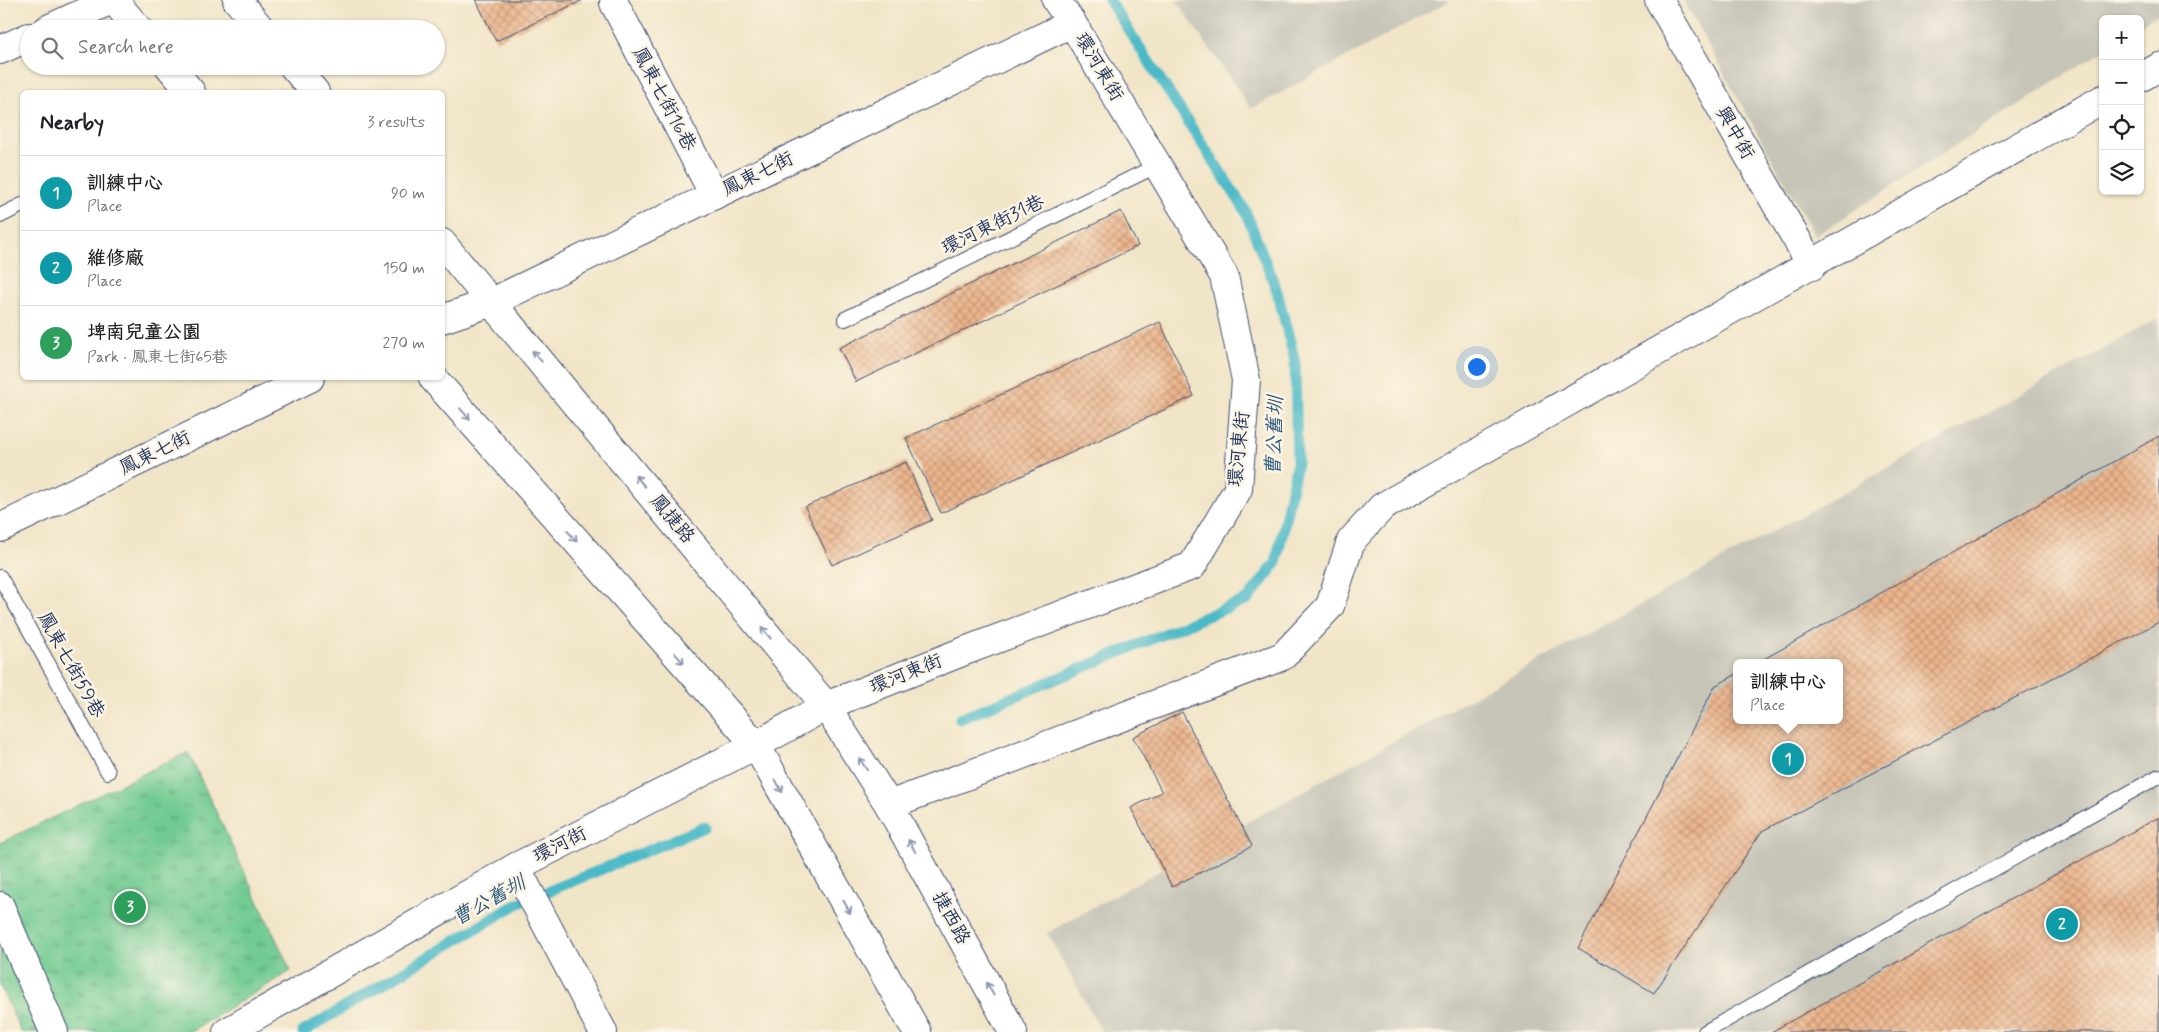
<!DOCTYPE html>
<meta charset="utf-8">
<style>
:root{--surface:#fff;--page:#f6f6f6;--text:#202124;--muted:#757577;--line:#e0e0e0;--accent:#b5179e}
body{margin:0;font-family:Mynerve,"LXGW WenKai TC",sans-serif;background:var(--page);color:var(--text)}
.controls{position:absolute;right:15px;top:15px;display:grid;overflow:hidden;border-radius:8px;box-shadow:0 1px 4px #0004}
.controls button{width:45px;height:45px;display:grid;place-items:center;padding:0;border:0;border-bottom:1px solid var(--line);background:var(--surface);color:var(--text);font:25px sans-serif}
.you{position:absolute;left:1476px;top:366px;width:18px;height:18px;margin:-12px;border:4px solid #fff;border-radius:50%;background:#1a73e8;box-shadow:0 0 0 8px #1a73e833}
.badge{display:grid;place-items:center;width:32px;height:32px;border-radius:50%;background:var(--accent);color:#fff;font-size:16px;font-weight:700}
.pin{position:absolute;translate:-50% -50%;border:2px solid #fff;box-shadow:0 1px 5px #0006}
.popup{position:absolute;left:1733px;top:659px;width:110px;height:65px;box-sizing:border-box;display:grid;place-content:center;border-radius:8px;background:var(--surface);filter:drop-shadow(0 1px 4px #0005);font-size:16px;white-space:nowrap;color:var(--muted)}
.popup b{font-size:19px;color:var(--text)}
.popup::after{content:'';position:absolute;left:50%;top:100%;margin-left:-10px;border:10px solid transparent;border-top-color:var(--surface)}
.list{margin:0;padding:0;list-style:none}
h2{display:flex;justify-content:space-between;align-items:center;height:65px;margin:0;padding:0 20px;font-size:21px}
h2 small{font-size:16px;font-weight:400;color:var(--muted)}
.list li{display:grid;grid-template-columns:32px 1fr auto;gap:15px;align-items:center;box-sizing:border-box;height:75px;padding:0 20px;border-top:1px solid var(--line)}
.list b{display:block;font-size:19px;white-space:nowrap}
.list p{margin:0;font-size:16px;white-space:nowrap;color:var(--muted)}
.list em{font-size:16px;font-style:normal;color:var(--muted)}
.icon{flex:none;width:28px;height:28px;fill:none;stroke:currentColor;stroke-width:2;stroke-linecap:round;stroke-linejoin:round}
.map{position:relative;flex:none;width:2159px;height:1032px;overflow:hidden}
.search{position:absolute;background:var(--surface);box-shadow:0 1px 4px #0004;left:20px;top:20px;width:425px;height:55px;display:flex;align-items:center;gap:12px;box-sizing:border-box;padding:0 18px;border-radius:28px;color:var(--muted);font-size:19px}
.panel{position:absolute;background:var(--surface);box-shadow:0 1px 4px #0004;left:20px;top:90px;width:425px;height:290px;border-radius:8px}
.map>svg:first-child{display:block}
</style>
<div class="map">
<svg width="2159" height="1032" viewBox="0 0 2159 1032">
<defs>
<pattern id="park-tufts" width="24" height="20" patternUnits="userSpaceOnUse" patternTransform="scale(1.25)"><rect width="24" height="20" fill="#70ca91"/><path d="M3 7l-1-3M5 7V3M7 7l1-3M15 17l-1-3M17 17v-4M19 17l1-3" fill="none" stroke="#5ba47a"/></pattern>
<pattern id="building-cross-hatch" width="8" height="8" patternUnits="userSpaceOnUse" patternTransform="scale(1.25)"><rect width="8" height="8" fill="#edb68c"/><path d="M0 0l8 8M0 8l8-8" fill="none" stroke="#bf9476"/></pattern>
</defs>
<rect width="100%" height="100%" fill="#fcf5e5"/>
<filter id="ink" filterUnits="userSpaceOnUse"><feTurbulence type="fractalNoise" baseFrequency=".02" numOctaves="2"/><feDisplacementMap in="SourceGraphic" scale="10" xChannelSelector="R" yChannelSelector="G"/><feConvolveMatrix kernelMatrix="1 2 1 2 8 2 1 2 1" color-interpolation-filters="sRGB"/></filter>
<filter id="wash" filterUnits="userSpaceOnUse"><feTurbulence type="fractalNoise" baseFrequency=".0096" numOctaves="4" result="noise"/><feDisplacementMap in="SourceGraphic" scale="20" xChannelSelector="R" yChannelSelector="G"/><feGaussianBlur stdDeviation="1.12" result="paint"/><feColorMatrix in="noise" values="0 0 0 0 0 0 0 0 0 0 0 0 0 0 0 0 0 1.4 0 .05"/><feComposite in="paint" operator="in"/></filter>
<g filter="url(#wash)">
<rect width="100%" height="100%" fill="#f1e5c7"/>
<g fill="#c6c5b8" fill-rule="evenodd">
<path d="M 1176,0 L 1451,0 L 1251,109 Z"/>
<path d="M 1683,0 L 2159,0 L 2159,13 L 2140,25 L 2140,19 L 2103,19 L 2103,50 L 1815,236 Z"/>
<path d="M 2159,318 L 2159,1032 L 1102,1032 L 1047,933 ZM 1737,663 L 1839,663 L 1839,720 L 1737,720 Z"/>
</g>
<path fill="url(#park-tufts)" stroke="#467c78" d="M 188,752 L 291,971 L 189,1032 L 21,1032 L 0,985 L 0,843 Z"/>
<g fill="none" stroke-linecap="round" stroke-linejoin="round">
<g stroke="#4cb9c7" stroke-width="11">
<path d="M 960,719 L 1248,599 L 1276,563 L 1297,463 L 1295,361 L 1277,291 L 1245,210 L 1109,0"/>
<path d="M 303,1032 L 517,904 L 705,827"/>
</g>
</g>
<g id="blocks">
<g fill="url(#building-cross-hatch)">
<path d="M 476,0 L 583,0 L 496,41 Z"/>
<path d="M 1121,211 L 1138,246 L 856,382 L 839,348 Z"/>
<path d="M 1160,322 L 1194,396 L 941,513 L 906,438 Z"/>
<path d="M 2159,436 L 2159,622 L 1762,831 L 1654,993 L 1578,948 L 1715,686 L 1737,674 L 1737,720 L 1839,720 L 1839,663 L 1757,663 Z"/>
<path d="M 906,462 L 932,520 L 832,565 L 805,507 Z"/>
<path d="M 1182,712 L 1252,846 L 1172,887 L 1131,808 L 1162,792 L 1133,737 Z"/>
<path d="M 2159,817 L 2159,1032 L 1771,1032 Z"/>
</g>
</g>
</g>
<g filter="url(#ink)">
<use href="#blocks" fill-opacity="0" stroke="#3b4a6e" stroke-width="1"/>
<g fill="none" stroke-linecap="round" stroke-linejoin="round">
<defs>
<g id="service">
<path d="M 0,216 L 22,205"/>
<path d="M 845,319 L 1158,165"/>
<path d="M 0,577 L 108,772"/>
<path d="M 1705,1032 L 2159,776"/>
</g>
<g id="minor">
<path d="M 114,0 L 138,29"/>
<path d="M 237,0 L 261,29"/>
<path d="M 1659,0 L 1812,266"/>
<path d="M 614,3 L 714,195"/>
<path d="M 48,29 L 111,0"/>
<path d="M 0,50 L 29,37"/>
<path d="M 169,66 L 191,92"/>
<path d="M 293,66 L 315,92"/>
<path d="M 2140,78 L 2159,67"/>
<path d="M 442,243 L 826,706 L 889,805 L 1013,1032"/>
<path d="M 442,319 L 492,302 L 1072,23"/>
<path d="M 433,378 L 756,745 L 917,1032"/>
<path d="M 0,528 L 310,378"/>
<path d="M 889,805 L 1283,656 L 1330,606 L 1351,541 L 1382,507 L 2103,99"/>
<path d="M 516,867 L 603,1032"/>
<path d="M 0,906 L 54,1032"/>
<path d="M 227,1032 L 516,867 L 756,745 L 826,706 L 962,652 L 1192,566 L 1238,489 L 1246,380 L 1224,276 L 1072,23 L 1056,0"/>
</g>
</defs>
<use href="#service" stroke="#3b4a6e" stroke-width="16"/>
<use href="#minor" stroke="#3b4a6e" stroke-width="30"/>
<use href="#service" stroke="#fff" stroke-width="14"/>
<use href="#minor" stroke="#fff" stroke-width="28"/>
</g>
<defs><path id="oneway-shaft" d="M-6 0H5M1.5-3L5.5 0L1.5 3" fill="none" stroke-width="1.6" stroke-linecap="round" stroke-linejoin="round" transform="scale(1.25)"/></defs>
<g stroke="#8d97ae">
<use href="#oneway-shaft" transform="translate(537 356) rotate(-130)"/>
<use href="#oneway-shaft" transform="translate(465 414) rotate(49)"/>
<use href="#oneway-shaft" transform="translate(640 481) rotate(-130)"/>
<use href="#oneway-shaft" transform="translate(572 536) rotate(49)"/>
<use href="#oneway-shaft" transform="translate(766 633) rotate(-130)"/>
<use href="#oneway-shaft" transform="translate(679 658) rotate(49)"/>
<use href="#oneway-shaft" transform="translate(863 764) rotate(-123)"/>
<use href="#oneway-shaft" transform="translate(779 786) rotate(61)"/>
<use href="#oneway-shaft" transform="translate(912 846) rotate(-119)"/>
<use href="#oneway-shaft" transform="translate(847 907) rotate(61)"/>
<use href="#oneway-shaft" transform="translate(990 989) rotate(-119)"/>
</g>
</g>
<g text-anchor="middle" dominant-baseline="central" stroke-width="5" stroke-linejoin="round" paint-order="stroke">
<g font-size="19" fill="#1b2f5e" stroke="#fcf5e5">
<text transform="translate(1099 67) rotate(59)">環河東街</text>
<text transform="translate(664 99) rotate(62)">鳳東七街16巷</text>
<text transform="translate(1735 133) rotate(60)">興中街</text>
<text transform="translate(758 174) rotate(-26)">鳳東七街</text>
<text transform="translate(993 225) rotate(-26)">環河東街31巷</text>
<text transform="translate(1239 449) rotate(-84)">環河東街</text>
<text transform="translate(155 453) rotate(-26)">鳳東七街</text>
<text transform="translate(672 519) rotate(50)">鳳捷路</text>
<text transform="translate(71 665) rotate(61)">鳳東七街59巷</text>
<text transform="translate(906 674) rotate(-22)">環河東街</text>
<text transform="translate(560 845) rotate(-27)">環河街</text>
<text transform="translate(951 918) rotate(61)">捷西路</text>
</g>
<g font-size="20" font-style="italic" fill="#2a587e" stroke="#fcf5e5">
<text transform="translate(1275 436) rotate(-88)">曹公舊圳</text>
<text transform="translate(489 901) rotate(-29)">曹公舊圳</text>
</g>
</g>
</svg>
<div class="controls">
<button>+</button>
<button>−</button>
<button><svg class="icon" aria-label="locate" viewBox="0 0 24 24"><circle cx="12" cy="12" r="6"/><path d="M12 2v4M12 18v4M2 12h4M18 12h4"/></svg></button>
<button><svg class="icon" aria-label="layers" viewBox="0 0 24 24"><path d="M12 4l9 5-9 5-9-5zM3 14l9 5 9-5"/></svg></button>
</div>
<div class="you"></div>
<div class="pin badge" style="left:1788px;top:759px;background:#0f9aa8">1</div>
<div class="popup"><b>訓練中心</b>Place</div>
<div class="pin badge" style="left:2062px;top:924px;background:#0f9aa8">2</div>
<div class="pin badge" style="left:130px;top:907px;background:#2e9e5b">3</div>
<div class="search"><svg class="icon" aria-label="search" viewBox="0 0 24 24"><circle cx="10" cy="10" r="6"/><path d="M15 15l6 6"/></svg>Search here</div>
<section class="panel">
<h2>Nearby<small>3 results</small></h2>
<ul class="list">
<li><span class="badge" style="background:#0f9aa8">1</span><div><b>訓練中心</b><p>Place</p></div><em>90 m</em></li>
<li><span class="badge" style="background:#0f9aa8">2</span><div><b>維修廠</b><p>Place</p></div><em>150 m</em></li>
<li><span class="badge" style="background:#2e9e5b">3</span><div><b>埤南兒童公園</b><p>Park · 鳳東七街65巷</p></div><em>270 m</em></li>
</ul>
</section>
</div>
